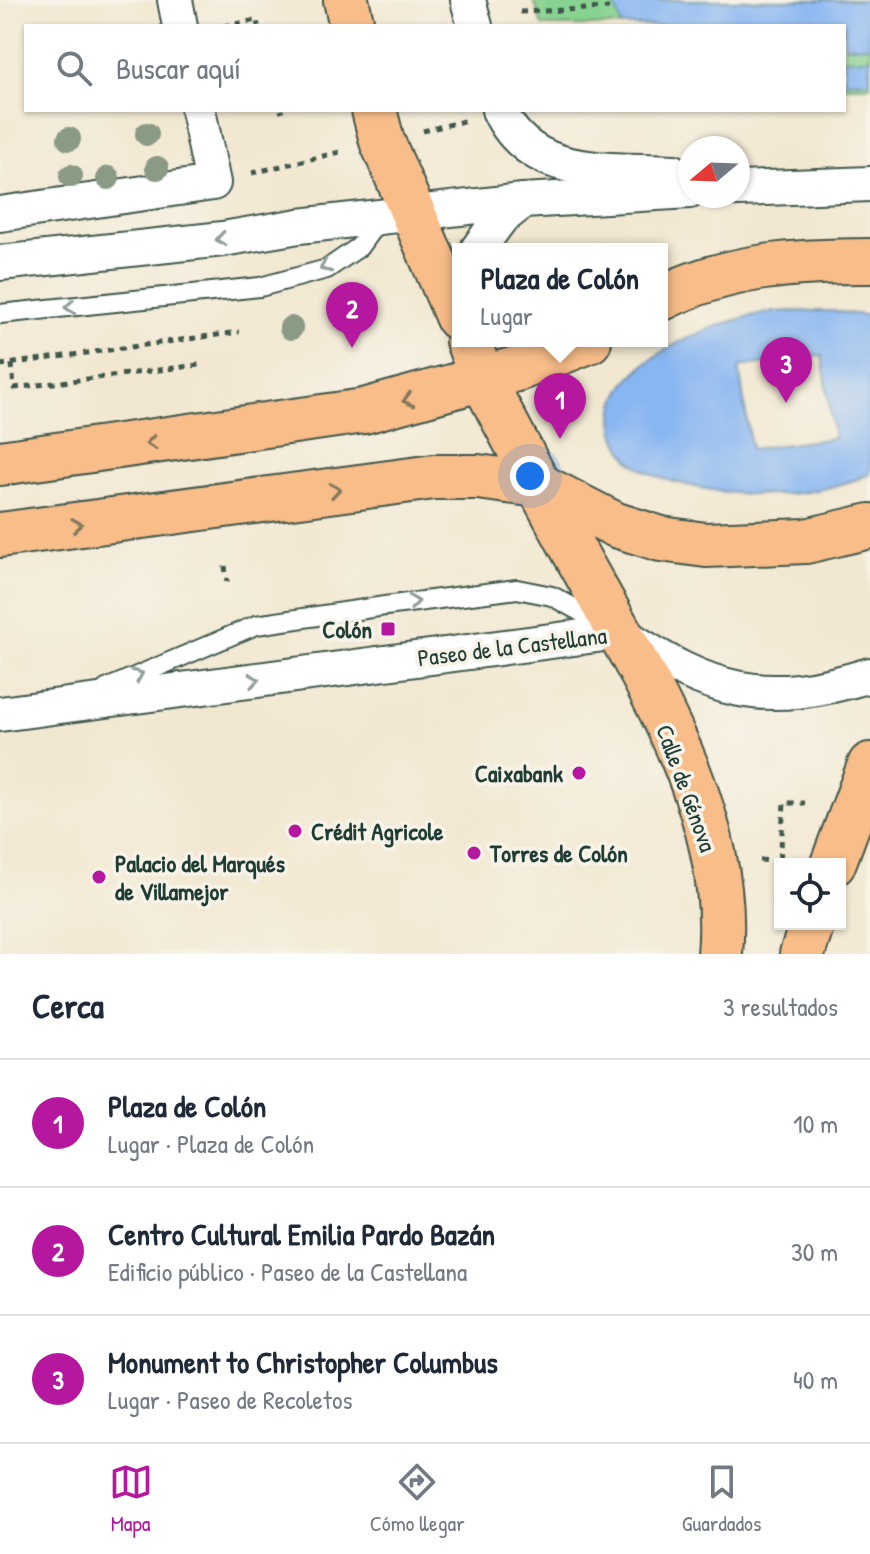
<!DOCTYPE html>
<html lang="es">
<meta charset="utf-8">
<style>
:root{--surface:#fff;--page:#f2f2f3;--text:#1f2937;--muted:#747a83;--line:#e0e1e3;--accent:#b5179e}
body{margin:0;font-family:"Patrick Hand",sans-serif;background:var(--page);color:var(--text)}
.controls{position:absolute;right:24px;bottom:24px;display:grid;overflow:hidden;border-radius:0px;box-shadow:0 2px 6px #0004}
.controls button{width:72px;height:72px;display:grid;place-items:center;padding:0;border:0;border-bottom:2px solid var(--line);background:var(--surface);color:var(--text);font:40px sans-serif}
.compass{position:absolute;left:678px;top:136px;width:72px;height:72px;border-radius:50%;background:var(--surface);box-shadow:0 2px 6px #0004;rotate:251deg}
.you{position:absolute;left:530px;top:476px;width:28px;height:28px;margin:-20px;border:6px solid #fff;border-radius:50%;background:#1a73e8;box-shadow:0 0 0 12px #1a73e833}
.badge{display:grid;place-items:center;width:52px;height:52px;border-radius:50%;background:var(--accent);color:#fff;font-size:26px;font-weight:700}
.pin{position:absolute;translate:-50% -66px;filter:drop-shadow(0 2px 4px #0008)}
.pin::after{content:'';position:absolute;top:42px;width:28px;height:24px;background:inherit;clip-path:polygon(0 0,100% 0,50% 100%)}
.popup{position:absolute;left:452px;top:243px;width:216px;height:104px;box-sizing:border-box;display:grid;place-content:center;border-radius:0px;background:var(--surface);filter:drop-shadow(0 2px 6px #0005);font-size:26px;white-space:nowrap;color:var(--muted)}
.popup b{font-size:30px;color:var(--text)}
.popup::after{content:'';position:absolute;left:50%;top:100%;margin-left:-16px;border:16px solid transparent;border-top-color:var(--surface)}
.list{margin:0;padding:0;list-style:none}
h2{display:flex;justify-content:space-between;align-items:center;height:104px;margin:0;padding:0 32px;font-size:34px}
h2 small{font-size:26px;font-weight:400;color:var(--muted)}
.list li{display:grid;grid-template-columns:52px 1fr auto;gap:24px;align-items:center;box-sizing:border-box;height:128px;padding:0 32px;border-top:2px solid var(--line)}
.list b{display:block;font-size:30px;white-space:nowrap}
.list p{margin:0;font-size:26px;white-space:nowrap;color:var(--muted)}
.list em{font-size:26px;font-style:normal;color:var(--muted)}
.icon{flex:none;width:44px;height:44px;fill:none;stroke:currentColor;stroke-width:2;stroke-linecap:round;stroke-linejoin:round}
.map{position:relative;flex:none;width:870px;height:954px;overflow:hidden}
.search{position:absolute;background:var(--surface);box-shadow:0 2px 6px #0004;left:24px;right:24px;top:24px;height:88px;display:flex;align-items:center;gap:20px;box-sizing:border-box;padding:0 28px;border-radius:0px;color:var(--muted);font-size:30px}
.sheet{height:488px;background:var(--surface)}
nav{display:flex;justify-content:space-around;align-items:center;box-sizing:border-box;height:112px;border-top:2px solid var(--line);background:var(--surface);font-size:22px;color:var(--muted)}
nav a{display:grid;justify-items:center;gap:4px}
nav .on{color:var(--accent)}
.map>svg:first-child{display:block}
</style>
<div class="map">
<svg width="870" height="954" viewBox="0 0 870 954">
<rect width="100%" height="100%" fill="#f7f3e8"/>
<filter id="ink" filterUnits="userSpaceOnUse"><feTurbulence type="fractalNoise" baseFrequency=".0125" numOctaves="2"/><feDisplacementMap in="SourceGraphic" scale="16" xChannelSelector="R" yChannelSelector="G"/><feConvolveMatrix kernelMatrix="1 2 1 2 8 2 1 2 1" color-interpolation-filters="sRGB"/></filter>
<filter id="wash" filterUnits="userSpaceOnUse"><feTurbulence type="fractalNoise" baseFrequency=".006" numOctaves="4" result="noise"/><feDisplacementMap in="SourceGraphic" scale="32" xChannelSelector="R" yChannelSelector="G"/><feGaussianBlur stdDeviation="1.8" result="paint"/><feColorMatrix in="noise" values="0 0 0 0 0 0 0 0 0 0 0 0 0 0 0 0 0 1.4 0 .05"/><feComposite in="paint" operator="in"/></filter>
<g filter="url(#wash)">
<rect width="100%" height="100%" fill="#f2e8d1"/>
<path fill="#88d391" stroke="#548862" stroke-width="2" d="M 534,0 L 870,0 L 870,86 L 844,86 L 844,26 L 542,26 Z"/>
<g fill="#87b6f2" stroke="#537a93" stroke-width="2" fill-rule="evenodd">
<path d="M 613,0 L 870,0 L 870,46 L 844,46 L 844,26 L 622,26 Z"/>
<path d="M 870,58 L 870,81 L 844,81 L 844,59 Z"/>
<path d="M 833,311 L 870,316 L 870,474 C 808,500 744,500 679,483 C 662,479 636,470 626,455 C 573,377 698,328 755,315 C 780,310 807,311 833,311 ZM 822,355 L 834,438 L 751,449 L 739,367 Z"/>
</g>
</g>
<g filter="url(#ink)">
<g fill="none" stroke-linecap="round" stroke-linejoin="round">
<defs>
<g id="lane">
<path d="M 0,314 L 260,287 L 327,269 L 359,247 L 380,218"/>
<path d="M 106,689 L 256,625 L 385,606 L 517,589 L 552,596 L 605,625"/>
</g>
<g id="street">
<path d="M 175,0 L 180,26"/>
<path d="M 468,0 L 475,26"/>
<path d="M 499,110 C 531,180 608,168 674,172"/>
<path d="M 738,189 L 870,184"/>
<path d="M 0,214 L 213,183 L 198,110"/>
<path d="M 478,249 L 500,219 L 523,201"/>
<path d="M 0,263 L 223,239 L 299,226 L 523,201 L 690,191"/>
<path d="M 0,714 L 619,632 C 712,693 762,708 870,675"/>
</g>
<g id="primary">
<path d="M 346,0 L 352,26"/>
<path d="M 374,110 L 382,141 L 458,318"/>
<path d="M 468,341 L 482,378 C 514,439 546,500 579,560 C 644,678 733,814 720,954"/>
<path d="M 833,864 L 870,765"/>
<path d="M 802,954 L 812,924"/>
</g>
<g id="highway">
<path d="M 662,298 C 728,265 798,261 870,261"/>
<path d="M 0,463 L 364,411 L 520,368 L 589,341"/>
<path d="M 0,535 L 434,477 L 478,477 L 538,485 L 616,525 L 661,539 L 706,545 L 806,541 L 870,526"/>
</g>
</defs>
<use href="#lane" stroke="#3f574c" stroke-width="22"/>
<use href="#street" stroke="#3f574c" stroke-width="38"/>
<use href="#primary" stroke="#3f574c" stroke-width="48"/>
<use href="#highway" stroke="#3f574c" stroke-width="48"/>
<g stroke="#3f574c" stroke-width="5" stroke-dasharray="6 6" stroke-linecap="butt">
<path d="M 520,12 L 609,8"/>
<path d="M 224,26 L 257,20 L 258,26"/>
<path d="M 281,110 L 282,113"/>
<path d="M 423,131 L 464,121"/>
<path d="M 252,173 L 340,152"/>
<path d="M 12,364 L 14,388 L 199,365"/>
<path d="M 0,365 L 239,332"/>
<path d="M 225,566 L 227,582"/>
<path d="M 760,860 L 780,862 L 784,803 L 805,803"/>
</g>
<use href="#lane" stroke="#fff" stroke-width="18"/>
<use href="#street" stroke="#fff" stroke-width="34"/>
<use href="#primary" stroke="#f8bd89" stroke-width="44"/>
<use href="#highway" stroke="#f8bd89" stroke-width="44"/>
</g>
<g fill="#8a9a85">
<circle cx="147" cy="134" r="12"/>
<circle cx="69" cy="139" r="12"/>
<circle cx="157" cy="168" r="12"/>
<circle cx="71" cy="176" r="12"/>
<circle cx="108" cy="178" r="12"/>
<circle cx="291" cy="328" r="12"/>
</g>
<defs><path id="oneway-chevron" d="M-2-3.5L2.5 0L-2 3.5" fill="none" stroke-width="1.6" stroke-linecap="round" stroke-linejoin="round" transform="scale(2)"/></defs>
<g stroke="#8f9e9a">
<use href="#oneway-chevron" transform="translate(221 239) rotate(171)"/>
<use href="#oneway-chevron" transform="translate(325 267) rotate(155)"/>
<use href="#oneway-chevron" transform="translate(70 307) rotate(174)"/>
<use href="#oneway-chevron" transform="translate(414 602) rotate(-7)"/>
<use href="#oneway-chevron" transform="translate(138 675) rotate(-23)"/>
<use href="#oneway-chevron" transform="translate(254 680) rotate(-8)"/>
</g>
<g stroke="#81775a">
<use href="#oneway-chevron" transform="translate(408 400) rotate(165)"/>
<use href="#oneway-chevron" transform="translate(151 443) rotate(172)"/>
<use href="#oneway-chevron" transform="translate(335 490) rotate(-8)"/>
<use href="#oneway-chevron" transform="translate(77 525) rotate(-8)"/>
</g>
</g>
<g fill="#b5179e" stroke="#f7f3e8" stroke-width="3">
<rect x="380" y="621" width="16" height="16" rx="4"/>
<circle cx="579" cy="773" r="8"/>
<circle cx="295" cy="831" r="8"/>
<circle cx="474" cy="853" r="8"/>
<circle cx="99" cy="877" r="8"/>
</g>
<g text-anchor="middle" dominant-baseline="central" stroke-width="7" stroke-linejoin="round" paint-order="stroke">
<g font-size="24" font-weight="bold" fill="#1f3d34" stroke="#f7f3e8" text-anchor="start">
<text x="372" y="629" text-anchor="end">Colón</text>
<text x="563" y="773" text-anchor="end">Caixabank</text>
<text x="311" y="831">Crédit Agricole</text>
<text x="490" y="853">Torres de Colón</text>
<text x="115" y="863">Palacio del Marqués<tspan x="115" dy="28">de Villamejor</tspan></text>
</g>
<g font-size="24" fill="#1f3d34" stroke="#f7f3e8">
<text transform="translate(512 646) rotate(-7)">Paseo de la Castellana</text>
<text transform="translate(687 788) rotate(70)">Calle de Génova</text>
</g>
</g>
</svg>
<div class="controls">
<button><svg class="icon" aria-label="locate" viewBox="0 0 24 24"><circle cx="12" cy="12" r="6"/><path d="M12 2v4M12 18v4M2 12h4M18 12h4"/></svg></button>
</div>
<svg class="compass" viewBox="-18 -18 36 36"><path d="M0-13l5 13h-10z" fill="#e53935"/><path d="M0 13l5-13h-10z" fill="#747a83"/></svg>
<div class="you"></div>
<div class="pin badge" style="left:560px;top:439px">1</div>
<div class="popup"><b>Plaza de Colón</b>Lugar</div>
<div class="pin badge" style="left:352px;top:348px">2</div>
<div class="pin badge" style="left:786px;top:403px">3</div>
<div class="search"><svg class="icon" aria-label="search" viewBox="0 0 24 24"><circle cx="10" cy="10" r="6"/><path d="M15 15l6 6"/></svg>Buscar aquí</div>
</div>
<section class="sheet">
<h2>Cerca<small>3 resultados</small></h2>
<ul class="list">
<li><span class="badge">1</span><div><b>Plaza de Colón</b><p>Lugar · Plaza de Colón</p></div><em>10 m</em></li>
<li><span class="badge">2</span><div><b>Centro Cultural Emilia Pardo Bazán</b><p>Edificio público · Paseo de la Castellana</p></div><em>30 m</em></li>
<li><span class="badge">3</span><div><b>Monument to Christopher Columbus</b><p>Lugar · Paseo de Recoletos</p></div><em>40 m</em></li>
</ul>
</section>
<nav>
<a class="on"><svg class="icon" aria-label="map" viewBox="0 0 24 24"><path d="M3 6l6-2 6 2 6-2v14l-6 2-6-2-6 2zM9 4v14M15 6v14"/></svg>Mapa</a>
<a><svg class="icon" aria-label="directions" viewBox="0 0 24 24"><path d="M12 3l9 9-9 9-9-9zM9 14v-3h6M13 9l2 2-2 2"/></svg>Cómo llegar</a>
<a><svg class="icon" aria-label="saved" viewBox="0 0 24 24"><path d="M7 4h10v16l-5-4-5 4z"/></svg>Guardados</a>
</nav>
